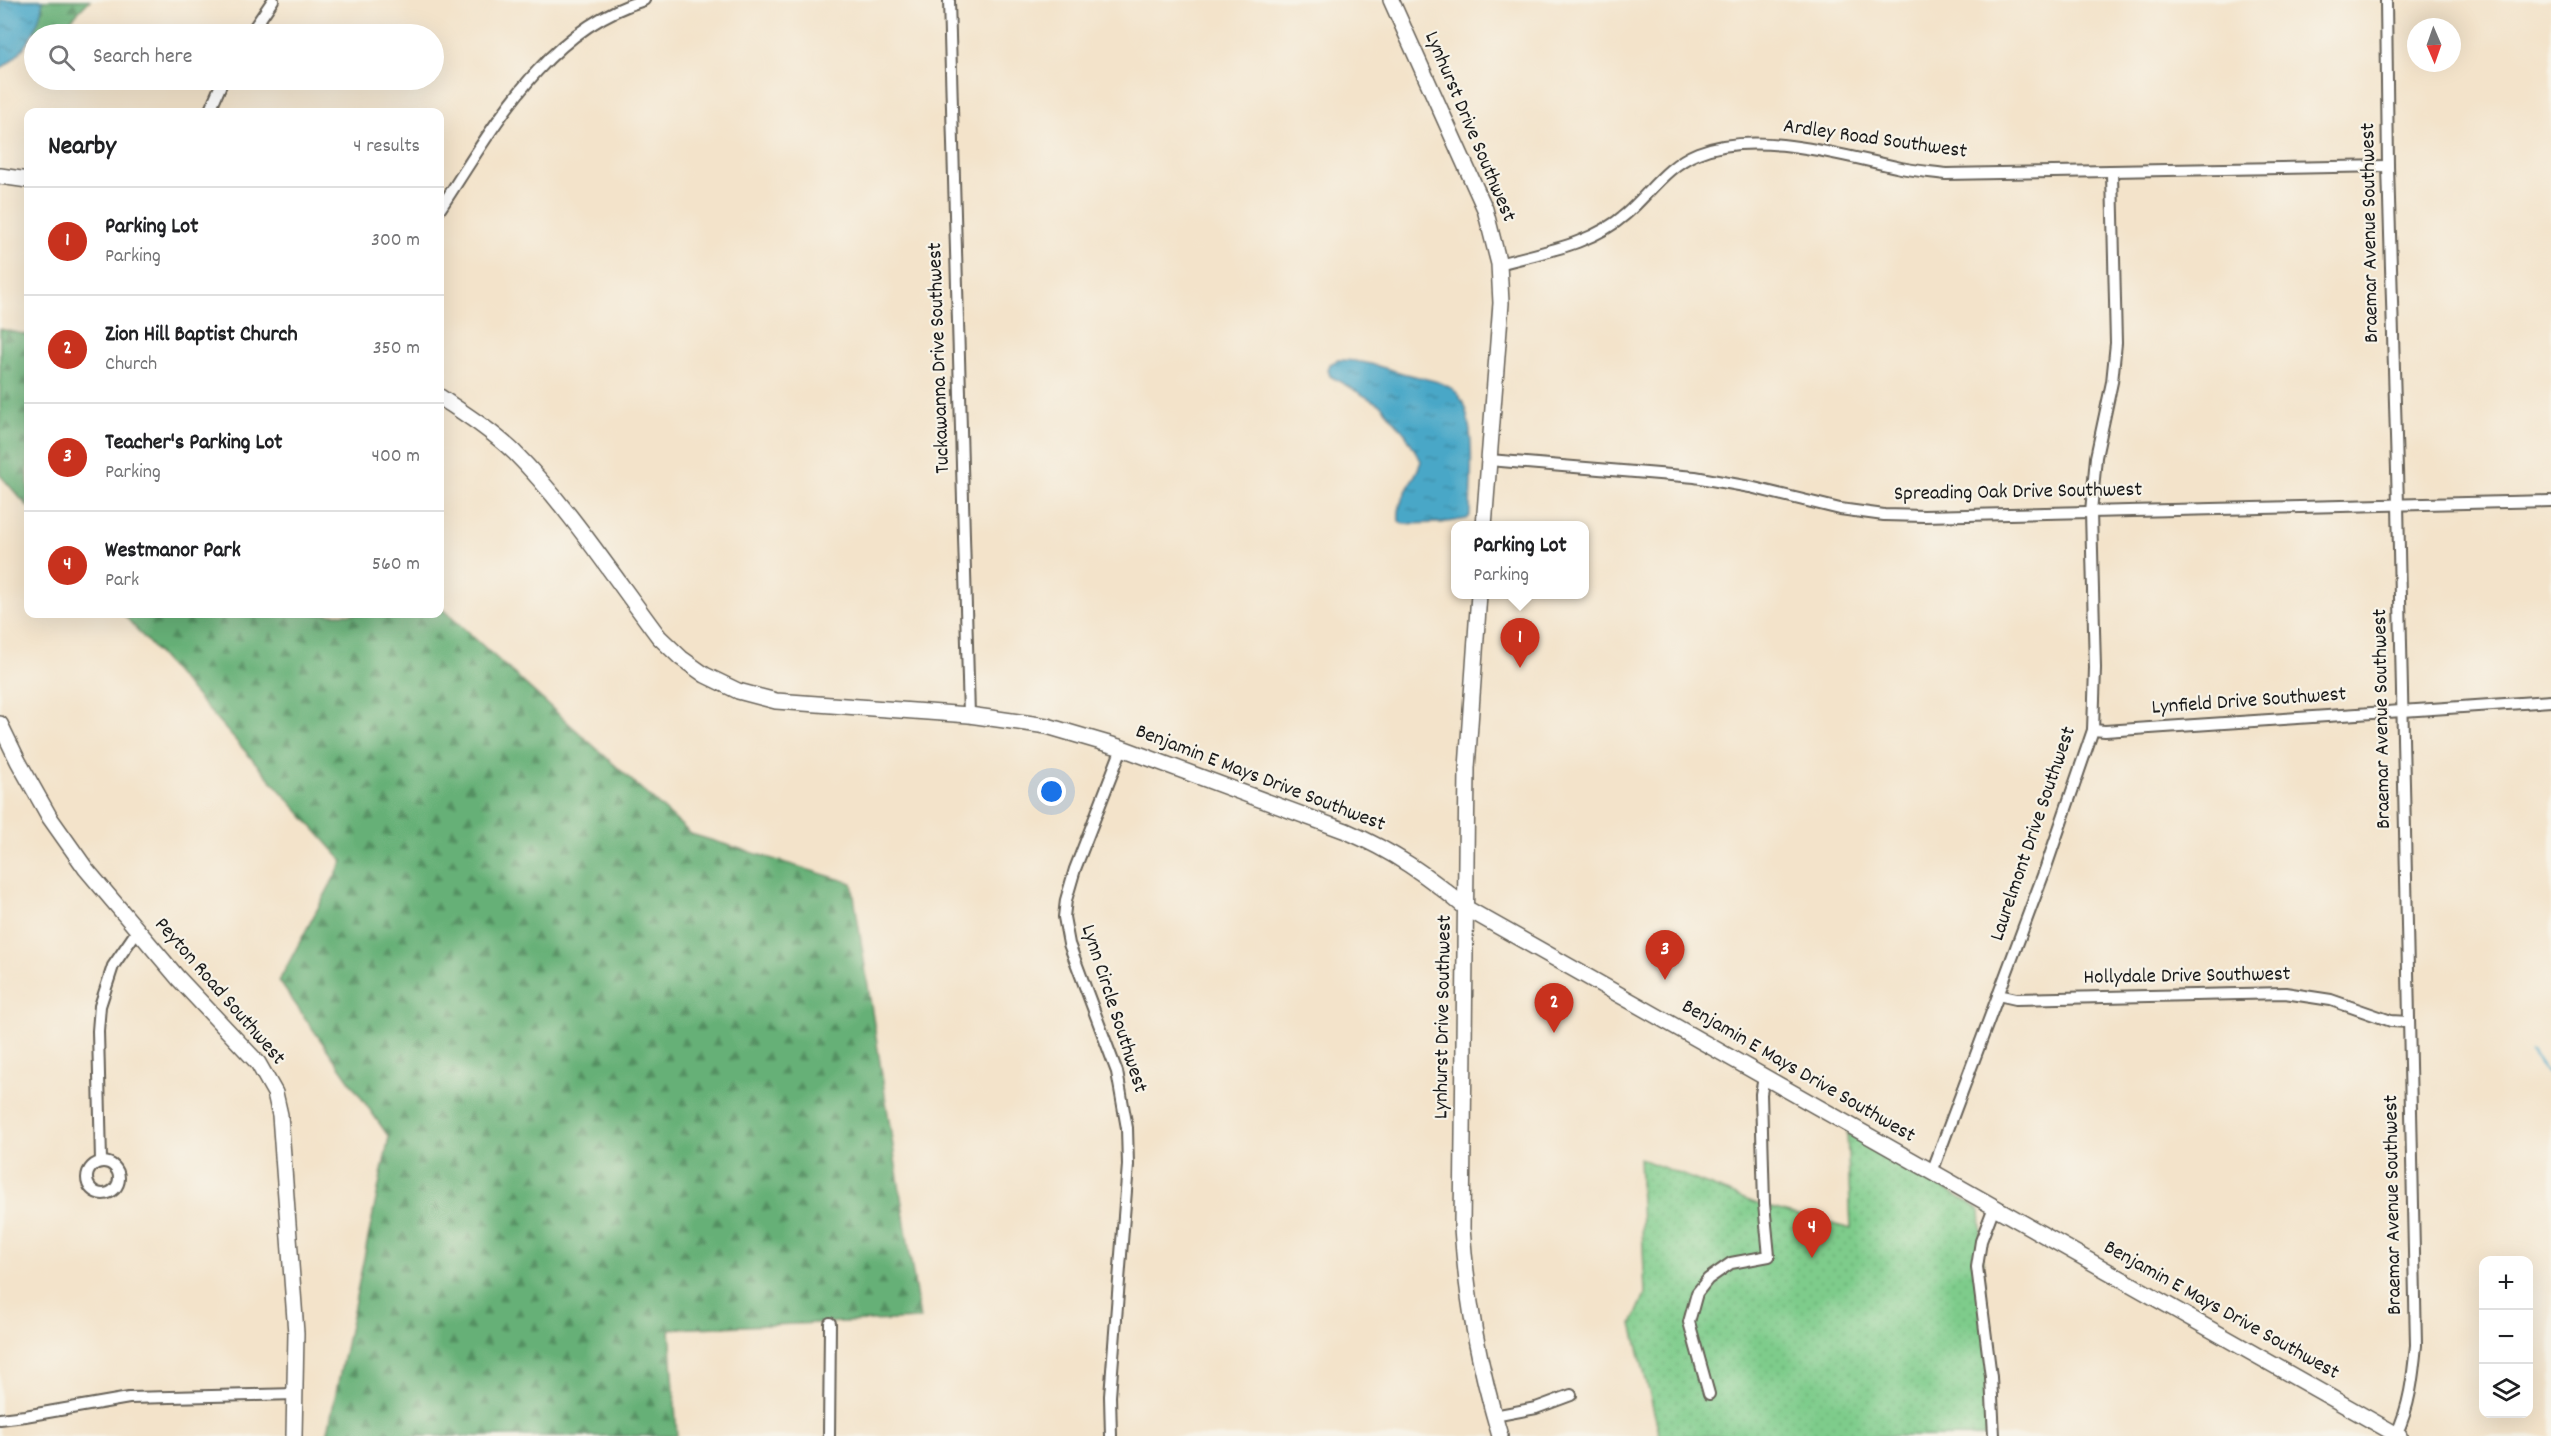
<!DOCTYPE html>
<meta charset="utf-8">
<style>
:root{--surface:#fff;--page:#f6f6f6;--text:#202124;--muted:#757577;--line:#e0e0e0;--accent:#c8321e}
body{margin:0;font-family:Dekko,sans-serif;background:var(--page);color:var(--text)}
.controls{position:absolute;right:18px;bottom:18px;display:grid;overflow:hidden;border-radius:12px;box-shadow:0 6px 24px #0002}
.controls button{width:54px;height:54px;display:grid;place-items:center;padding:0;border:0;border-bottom:2px solid var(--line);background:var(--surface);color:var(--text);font:30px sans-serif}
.compass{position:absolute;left:2407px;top:18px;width:54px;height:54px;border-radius:50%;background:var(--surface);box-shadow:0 6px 24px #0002;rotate:178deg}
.you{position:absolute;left:1052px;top:792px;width:21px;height:21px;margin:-15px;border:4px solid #fff;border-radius:50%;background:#1a73e8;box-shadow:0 0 0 9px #1a73e833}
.badge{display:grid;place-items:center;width:39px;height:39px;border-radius:50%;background:var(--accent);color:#fff;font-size:20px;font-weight:700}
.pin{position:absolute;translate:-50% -50px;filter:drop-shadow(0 2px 3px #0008)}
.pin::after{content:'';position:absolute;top:32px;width:21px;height:18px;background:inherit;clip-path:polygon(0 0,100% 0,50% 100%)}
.popup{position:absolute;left:1451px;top:521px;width:138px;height:78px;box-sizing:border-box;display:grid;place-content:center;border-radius:12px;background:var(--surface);filter:drop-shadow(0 2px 4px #0005);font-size:20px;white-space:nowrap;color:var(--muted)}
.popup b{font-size:22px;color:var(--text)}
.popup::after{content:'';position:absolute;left:50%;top:100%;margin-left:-12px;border:12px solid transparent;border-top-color:var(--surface)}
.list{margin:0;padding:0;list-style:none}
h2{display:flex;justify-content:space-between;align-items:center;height:78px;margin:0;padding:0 24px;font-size:26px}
h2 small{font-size:20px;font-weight:400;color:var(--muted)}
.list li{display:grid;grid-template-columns:39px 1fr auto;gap:18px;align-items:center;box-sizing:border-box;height:108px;padding:0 24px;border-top:2px solid var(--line)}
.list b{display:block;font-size:22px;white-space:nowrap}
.list p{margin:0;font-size:20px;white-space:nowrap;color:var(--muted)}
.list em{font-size:20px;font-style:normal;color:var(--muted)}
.icon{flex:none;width:33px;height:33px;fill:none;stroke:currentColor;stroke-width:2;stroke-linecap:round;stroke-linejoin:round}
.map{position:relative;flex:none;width:2551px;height:1436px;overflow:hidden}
.search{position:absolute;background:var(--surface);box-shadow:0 6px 24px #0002;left:24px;top:24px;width:420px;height:66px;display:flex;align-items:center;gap:15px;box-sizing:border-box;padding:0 21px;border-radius:33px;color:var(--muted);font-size:22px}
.panel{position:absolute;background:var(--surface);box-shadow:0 6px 24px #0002;left:24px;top:108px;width:420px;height:510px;border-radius:12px}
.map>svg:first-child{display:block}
</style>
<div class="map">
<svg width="2551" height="1436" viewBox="0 0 2551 1436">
<defs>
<pattern id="forest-firs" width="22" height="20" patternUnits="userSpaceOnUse" patternTransform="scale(1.5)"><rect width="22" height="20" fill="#66b077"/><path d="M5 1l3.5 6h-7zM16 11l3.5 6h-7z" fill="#538e61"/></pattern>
<pattern id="park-dots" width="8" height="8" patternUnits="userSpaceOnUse" patternTransform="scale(1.5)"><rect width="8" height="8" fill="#7ecc8b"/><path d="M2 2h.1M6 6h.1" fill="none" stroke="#6caf77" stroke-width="1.8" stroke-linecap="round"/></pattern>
<pattern id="water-ripples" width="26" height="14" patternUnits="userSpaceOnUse" patternTransform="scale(1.5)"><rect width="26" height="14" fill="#48a7c7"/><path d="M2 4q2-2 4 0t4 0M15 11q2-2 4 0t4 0" fill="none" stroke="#3b87a1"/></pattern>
</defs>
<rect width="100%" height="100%" fill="#f7f3e8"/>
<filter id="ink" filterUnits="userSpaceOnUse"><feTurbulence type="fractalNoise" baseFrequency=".0167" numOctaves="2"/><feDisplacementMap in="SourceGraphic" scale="12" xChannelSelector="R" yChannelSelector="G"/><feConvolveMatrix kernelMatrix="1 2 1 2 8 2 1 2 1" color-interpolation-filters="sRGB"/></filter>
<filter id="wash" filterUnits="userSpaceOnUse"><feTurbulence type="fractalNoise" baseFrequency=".008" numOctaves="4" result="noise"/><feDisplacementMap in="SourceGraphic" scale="24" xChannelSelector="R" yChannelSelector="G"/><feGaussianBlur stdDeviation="1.35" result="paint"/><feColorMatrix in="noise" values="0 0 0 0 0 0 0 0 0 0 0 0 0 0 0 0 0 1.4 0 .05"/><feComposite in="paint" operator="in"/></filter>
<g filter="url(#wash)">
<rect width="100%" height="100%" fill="#f3e3ca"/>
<g fill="url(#forest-firs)" stroke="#41664a" stroke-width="1.5">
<path d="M 0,0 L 90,0 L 57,34 L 0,28 Z"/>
<path d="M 0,329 L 28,335 L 28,507 L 0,475 Z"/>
<path d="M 440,607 L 691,834 L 852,883 L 920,1319 L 670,1329 L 677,1436 L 327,1436 L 389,1137 L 279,981 L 343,861 L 123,614 L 440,614 Z"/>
</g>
<path fill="url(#park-dots)" stroke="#4d7454" stroke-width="1.5" d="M 1847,1133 L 1980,1209 L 1992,1436 L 1660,1436 L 1632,1324 L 1645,1294 L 1639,1158 L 1760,1205 L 1851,1229 Z"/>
<g fill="url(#water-ripples)" stroke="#326272" stroke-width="1.5">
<path d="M 0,0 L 43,0 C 40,28 24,54 0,69 Z"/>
<path d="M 1338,360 C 1362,359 1383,368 1406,374 C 1421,378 1446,381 1457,393 C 1478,418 1470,485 1470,516 L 1467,519 L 1441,523 L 1403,524 L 1399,521 C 1396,498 1415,482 1421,461 L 1406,435 L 1382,406 L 1330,376 L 1328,370 L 1330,364 Z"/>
</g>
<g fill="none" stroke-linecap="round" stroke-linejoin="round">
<path stroke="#48a7c7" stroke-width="3" d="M 2532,1053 L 2543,1070 L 2551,1075"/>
</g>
</g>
<g filter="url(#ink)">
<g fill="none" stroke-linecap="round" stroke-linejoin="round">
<defs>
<g id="street">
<path d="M 949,0 L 969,715"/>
<path d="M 2386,0 L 2388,166 L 2398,504 L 2416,1345 C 2413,1376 2410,1406 2396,1435"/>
<path d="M 250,34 L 273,0"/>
<path d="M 209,112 L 223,80"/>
<path d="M 440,209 C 493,129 544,30 644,0"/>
<path d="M 1499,264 C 1542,252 1591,245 1626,214 C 1651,192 1666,166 1698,153 C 1756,129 1843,156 1901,168 C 1916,171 1931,172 1946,174 L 2388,166"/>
<path d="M 1489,460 L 1695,477 L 1750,487 L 1840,509 L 1884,515 L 1924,516 L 2551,501"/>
<path d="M 2093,730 L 2105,731 L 2551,701"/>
<path d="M 1998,995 L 2016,999 L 2285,993 L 2331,1000 L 2391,1021 L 2409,1022"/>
<path d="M 101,1161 L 98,1031 L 100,1006 L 113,966 L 137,931"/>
<circle cx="103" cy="1178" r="16"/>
<path d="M 1932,1172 L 2045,870 L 2093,730 L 2095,668 L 2091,512 L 2096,457 L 2112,382 L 2116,343 L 2112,173"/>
<path d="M 1709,1394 L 1689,1322 L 1697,1293 L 1708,1279 L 1731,1263 L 1769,1256 L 1764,1204 L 1761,1094 L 1764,1077"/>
<path d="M 1494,1416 L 1536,1408 L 1571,1395"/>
<path d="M 0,1419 L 25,1416 L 129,1398 L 296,1394"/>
<path d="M 829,1436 L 830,1323"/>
<path d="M 1111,1436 L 1110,1396 L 1128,1165 L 1127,1128 L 1117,1072 L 1069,944 L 1064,917 L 1066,900 L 1075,869 L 1122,748"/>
<path d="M 1994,1436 L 1991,1377 L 1977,1267 L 1981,1241 L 1994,1207"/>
</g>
<g id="secondary">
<path d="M 1391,0 L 1485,209 L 1499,264 L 1501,303 L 1484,526"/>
<path d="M 0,176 L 28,180"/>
<path d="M 440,397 C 465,414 492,431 514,452 C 567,505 614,577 659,637 L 681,658 L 705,675 L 738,691 L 776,701 L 969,715 L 1047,726 L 1122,748 L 1346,831 C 1394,852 1426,874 1466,908 L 2399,1436"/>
<path d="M 1479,594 L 1467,768 L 1462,1228 C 1467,1303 1479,1365 1500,1436"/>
<path d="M 0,724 L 18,761 L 50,818 L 86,869 L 178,978 L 258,1063 L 275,1093 L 280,1115 L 296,1333 L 294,1436"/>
</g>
</defs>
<use href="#street" stroke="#676259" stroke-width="14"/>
<use href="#secondary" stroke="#676259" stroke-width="18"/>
<use href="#street" stroke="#fff" stroke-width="10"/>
<use href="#secondary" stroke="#fff" stroke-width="15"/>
</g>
</g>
<g text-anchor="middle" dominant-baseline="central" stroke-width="4.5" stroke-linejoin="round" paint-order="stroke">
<g font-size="21" fill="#1c1c1c" stroke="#f7f3e8">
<text transform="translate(1469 127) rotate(67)">Lynhurst Drive Southwest</text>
<text transform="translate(1875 140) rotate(8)">Ardley Road Southwest</text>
<text transform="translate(2371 233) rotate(-91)">Braemar Avenue Southwest</text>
<text transform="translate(940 358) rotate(-92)">Tuckawanna Drive Southwest</text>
<text transform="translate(2018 493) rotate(-1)">Spreading Oak Drive Southwest</text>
<text transform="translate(2249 702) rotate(-4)">Lynfield Drive Southwest</text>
<text transform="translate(2383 719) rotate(-91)">Braemar Avenue Southwest</text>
<text transform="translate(1260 779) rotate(21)">Benjamin E Mays Drive Southwest</text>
<text transform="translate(2034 834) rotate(-71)">Laurelmont Drive Southwest</text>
<text transform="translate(2187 977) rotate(-1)">Hollydale Drive Southwest</text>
<text transform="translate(219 992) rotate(49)">Peyton Road Southwest</text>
<text transform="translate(1113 1009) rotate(72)">Lynn Circle Southwest</text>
<text transform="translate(1444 1017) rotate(-89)">Lynhurst Drive Southwest</text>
<text transform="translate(1798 1072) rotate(30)">Benjamin E Mays Drive Southwest</text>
<text transform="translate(2394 1205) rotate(-91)">Braemar Avenue Southwest</text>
<text transform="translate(2221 1311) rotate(29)">Benjamin E Mays Drive Southwest</text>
</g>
</g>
</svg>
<div class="controls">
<button>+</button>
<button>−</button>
<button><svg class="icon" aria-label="layers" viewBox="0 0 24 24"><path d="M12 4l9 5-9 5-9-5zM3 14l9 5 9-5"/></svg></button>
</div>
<svg class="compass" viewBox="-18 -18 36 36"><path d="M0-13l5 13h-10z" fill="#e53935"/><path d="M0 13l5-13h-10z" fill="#757577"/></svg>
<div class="you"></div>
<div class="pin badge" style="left:1520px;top:668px">1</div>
<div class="popup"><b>Parking Lot</b>Parking</div>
<div class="pin badge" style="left:1554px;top:1033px">2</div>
<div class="pin badge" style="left:1665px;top:980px">3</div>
<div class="pin badge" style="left:1812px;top:1258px">4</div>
<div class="search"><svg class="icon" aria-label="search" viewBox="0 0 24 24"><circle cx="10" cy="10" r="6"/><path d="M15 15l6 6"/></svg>Search here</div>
<section class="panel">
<h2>Nearby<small>4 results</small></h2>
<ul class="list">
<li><span class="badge">1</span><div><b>Parking Lot</b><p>Parking</p></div><em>300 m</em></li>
<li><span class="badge">2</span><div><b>Zion Hill Baptist Church</b><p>Church</p></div><em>350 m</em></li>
<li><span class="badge">3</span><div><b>Teacher's Parking Lot</b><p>Parking</p></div><em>400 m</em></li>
<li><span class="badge">4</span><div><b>Westmanor Park</b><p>Park</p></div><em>560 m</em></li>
</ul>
</section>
</div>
